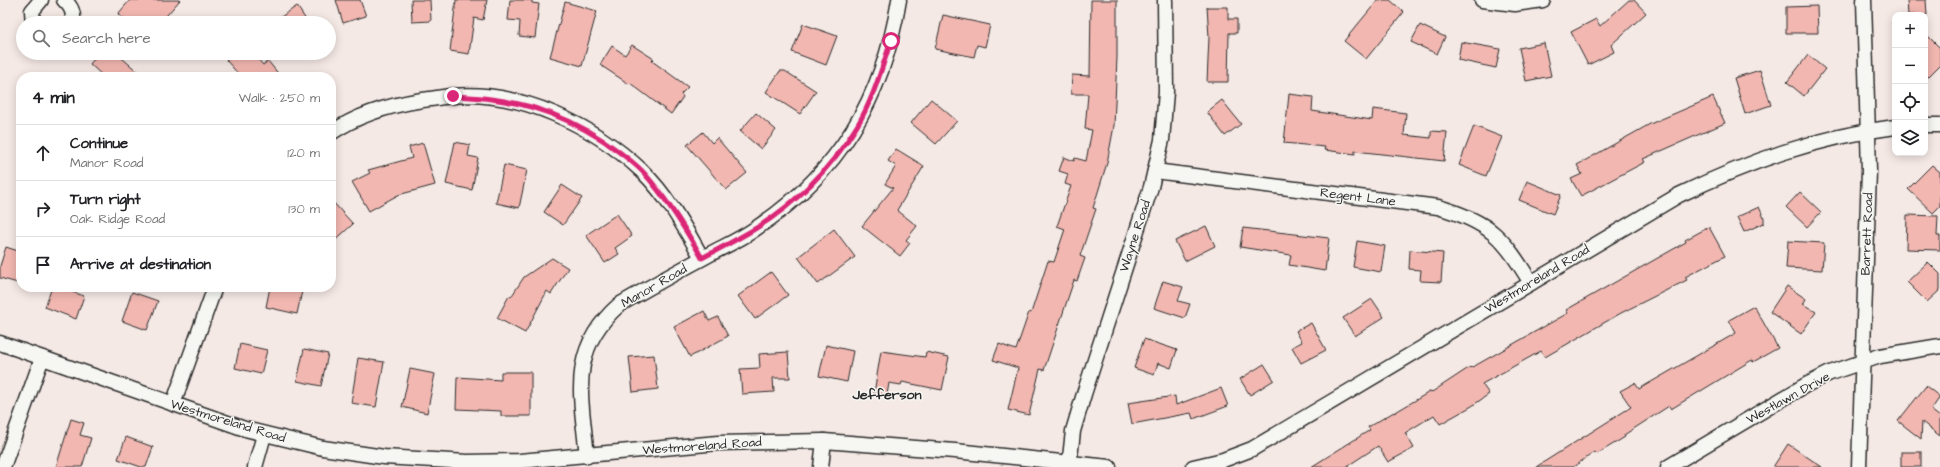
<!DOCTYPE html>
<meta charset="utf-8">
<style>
:root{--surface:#fff;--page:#f6f6f6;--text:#202124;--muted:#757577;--line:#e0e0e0}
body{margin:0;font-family:"Architects Daughter",sans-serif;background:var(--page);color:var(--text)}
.controls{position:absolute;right:12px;top:12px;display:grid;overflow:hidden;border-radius:8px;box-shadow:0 2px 10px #0003}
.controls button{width:36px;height:36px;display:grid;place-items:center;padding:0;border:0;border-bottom:1px solid var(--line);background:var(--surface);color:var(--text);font:20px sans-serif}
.stop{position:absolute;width:12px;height:12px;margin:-9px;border:3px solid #db2777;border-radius:50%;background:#fff}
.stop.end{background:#db2777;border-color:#fff;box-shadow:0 1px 4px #0008}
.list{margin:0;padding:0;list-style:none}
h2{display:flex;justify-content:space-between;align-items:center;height:52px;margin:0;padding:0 16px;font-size:17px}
h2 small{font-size:13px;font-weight:400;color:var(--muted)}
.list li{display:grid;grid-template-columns:26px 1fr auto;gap:12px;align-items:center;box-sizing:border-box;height:56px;padding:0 16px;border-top:1px solid var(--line)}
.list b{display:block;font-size:15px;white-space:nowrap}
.list p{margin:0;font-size:13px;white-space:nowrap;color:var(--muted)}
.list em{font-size:13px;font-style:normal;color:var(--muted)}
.icon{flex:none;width:22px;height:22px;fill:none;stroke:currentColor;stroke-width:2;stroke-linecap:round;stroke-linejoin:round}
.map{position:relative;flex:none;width:1940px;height:467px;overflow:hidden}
.search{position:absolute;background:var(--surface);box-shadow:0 2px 10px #0003;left:16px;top:16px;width:320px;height:44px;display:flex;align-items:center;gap:10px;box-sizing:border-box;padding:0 14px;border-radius:22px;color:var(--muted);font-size:15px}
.panel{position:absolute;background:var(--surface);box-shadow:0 2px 10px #0003;left:16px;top:72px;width:320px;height:220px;border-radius:16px}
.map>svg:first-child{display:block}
</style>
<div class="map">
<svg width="1940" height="467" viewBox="0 0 1940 467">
<rect width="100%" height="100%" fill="#f5e9e5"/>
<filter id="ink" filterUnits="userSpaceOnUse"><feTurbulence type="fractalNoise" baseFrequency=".025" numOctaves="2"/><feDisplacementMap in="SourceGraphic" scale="8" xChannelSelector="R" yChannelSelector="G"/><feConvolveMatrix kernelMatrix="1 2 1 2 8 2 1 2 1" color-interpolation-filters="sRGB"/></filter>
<g filter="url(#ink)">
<g fill="#f2b7b1" stroke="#2b2b2b">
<path d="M 130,0 L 180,0 L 160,23 L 129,23 L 118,14 Z"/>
<path d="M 336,0 L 360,0 L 366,16 L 343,23 Z"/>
<path d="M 411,0 L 430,0 L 431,21 L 412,22 Z"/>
<path d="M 456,0 L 487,0 L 483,20 L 474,18 L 469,54 L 450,51 Z"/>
<path d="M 510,0 L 532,0 L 532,3 L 539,4 L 535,38 L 519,36 L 520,21 L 508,20 Z"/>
<path d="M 1091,0 L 1117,0 L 1117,57 L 1114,126 L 1107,163 L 1093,208 L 1096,209 L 1080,256 L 1085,258 L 1077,281 L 1074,280 L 1044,370 L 1040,369 L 1029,415 L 1008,410 L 1018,368 L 993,360 L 999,344 L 1016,350 L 1029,312 L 1031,313 L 1048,261 L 1054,262 L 1065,229 L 1057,226 L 1071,186 L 1065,184 L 1068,174 L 1059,171 L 1064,157 L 1074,161 L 1075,158 L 1086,161 L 1092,130 L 1085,129 L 1088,94 L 1071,94 L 1072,75 L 1090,76 Z"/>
<path d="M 1378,0 L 1390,0 L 1404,12 L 1366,59 L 1344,41 Z"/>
<path d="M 1629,0 L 1634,0 L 1646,13 L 1611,45 L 1614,52 L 1588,65 L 1571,32 L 1596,19 L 1600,26 Z"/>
<path d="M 1907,0 L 1926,0 L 1927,15 L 1908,15 Z"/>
<path d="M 565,2 L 597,11 L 582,66 L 550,57 Z"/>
<path d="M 297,6 L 308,23 L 272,23 Z"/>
<path d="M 1817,6 L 1818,33 L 1786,33 L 1786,7 Z"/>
<path d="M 1207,7 L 1228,7 L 1228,19 L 1237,19 L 1237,33 L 1229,33 L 1228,82 L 1207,82 L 1209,37 Z"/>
<path d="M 943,15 L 990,25 L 985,47 L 977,45 L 974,57 L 935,49 Z"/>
<path d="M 803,24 L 837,36 L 826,65 L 792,52 Z"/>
<path d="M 1420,25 L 1445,37 L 1437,54 L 1411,42 Z"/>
<path d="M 1925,33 L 1940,48 L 1940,65 L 1925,80 Z"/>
<path d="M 1461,42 L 1500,49 L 1496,68 L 1458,60 Z"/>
<path d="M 1544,43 L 1551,76 L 1526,81 L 1519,48 Z"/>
<path d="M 632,45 L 654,59 L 652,61 L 688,87 L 681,94 L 683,97 L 671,114 L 630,83 L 629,84 L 600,65 L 612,46 L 625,55 Z"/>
<path d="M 99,53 L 116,53 L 144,77 L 104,77 L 90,64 Z"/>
<path d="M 234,53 L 253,53 L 263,65 L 268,61 L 281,77 L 241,77 L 226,60 Z"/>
<path d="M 1808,55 L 1825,69 L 1804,96 L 1787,82 Z"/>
<path d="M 1760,70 L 1771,105 L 1745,114 L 1734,78 Z"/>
<path d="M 780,71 L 785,71 L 816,91 L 800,114 L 766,92 Z"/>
<path d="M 1289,94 L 1313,97 L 1312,111 L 1372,120 L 1373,109 L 1406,113 L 1404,135 L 1431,138 L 1431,131 L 1447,132 L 1444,161 L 1355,151 L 1355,154 L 1324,150 L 1325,147 L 1284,143 Z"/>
<path d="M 1713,97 L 1725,123 L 1643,159 L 1645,162 L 1581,196 L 1571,179 L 1582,174 L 1577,165 L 1650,124 Z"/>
<path d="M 931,99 L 957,121 L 936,144 L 911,123 Z"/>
<path d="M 1222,100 L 1241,124 L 1225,136 L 1207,112 Z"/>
<path d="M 756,113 L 776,130 L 761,149 L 740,131 Z"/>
<path d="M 1474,126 L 1502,137 L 1486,176 L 1459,165 Z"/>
<path d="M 703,132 L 712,143 L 717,138 L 747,173 L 726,190 L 687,145 Z"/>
<path d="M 455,142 L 470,145 L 468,156 L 478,158 L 472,190 L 446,184 Z"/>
<path d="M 423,143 L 435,185 L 398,195 L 369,211 L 352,182 L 370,173 L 368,170 L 412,158 L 409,147 Z"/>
<path d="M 896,149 L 924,166 L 897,210 L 917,226 L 906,240 L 910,243 L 900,256 L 862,226 L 893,188 L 885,184 L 896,166 L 888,161 Z"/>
<path d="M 504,165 L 527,170 L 519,208 L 496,203 Z"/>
<path d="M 1932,165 L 1940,172 L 1940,206 L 1933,213 L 1908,189 Z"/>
<path d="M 1527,181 L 1561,195 L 1553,214 L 1519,200 Z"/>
<path d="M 562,185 L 582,198 L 563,225 L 544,212 Z"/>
<path d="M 1800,192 L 1821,212 L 1807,227 L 1786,207 Z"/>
<path d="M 331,200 L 353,224 L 331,244 Z"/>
<path d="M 1759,207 L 1764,218 L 1764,223 L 1744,232 L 1737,217 Z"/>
<path d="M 617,214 L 632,236 L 615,248 L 619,254 L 605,263 L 586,235 Z"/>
<path d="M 1907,215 L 1938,216 L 1937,236 L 1940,236 L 1940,250 L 1906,249 Z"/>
<path d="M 1206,226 L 1215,246 L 1185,261 L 1175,241 Z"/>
<path d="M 1709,227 L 1725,256 L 1685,277 L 1687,280 L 1621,313 L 1545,357 L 1541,351 L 1482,384 L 1489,394 L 1472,406 L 1440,424 L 1434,415 L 1405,433 L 1414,448 L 1388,462 L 1378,446 L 1346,467 L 1311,467 L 1370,430 L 1368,427 L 1394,412 L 1394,413 L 1431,391 L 1432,392 L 1470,367 L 1471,368 L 1568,313 L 1566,310 L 1686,242 L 1685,240 Z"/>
<path d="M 1243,228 L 1329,238 L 1325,271 L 1289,265 L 1291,255 L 1240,247 Z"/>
<path d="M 834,229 L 855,257 L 818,284 L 798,257 Z"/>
<path d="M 1357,241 L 1385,246 L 1381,272 L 1353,267 Z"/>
<path d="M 1788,241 L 1824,243 L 1822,270 L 1786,268 Z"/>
<path d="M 6,247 L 21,252 L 21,284 L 0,278 L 0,266 Z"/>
<path d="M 1410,250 L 1443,253 L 1441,282 L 1420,281 L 1421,270 L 1409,269 Z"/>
<path d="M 552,258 L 568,268 L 551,294 L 547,291 L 525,333 L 497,318 L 509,296 L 511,297 L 524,277 Z"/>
<path d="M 1928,262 L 1940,274 L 1940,290 L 1927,302 L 1907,282 Z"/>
<path d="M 771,272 L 788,295 L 755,319 L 738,296 Z"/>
<path d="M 1163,281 L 1183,287 L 1178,301 L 1190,304 L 1185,318 L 1154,308 Z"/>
<path d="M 1787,286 L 1806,299 L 1803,304 L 1816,312 L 1801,334 L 1770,312 Z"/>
<path d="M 52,287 L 58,287 L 84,296 L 76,319 L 45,307 Z"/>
<path d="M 270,287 L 284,287 L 302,291 L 297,314 L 266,307 Z"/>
<path d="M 132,292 L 158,301 L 147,330 L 122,321 Z"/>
<path d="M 1372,299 L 1384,317 L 1355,336 L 1343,318 Z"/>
<path d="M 1754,306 L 1778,348 L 1753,362 L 1752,360 L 1671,409 L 1669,406 L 1624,435 L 1625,437 L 1597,454 L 1595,452 L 1573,467 L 1536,467 L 1631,407 L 1620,391 L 1635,383 L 1639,389 L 1736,333 L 1729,320 Z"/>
<path d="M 704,311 L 709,321 L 718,317 L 728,336 L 690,357 L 674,327 Z"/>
<path d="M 1311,323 L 1326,350 L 1301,363 L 1292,347 L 1302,342 L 1296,331 Z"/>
<path d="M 1144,339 L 1177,350 L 1171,368 L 1158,363 L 1154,375 L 1134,368 Z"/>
<path d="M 240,344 L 267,350 L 261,374 L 235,368 Z"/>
<path d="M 826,345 L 853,351 L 847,382 L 819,376 Z"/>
<path d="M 304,349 L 328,354 L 321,386 L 297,381 Z"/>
<path d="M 881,351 L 925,357 L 926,352 L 949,357 L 942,390 L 902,382 L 901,385 L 889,383 L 887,395 L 874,393 Z"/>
<path d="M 788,352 L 790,378 L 773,378 L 774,392 L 742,394 L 740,369 L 760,368 L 759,354 Z"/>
<path d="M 654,355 L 658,389 L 633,392 L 629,357 Z"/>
<path d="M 358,358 L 384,362 L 376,407 L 351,403 Z"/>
<path d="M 1264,364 L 1274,380 L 1250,395 L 1240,379 Z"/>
<path d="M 410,369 L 435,374 L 427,413 L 402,407 Z"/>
<path d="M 501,372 L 531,372 L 531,416 L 501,416 L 501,411 L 456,409 L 457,377 L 501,380 Z"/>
<path d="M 1926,386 L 1940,397 L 1931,410 L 1940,417 L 1940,436 L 1922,422 L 1921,439 L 1898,421 Z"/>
<path d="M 1221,388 L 1228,406 L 1193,419 L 1191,413 L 1132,424 L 1128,403 L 1175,396 L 1176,405 Z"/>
<path d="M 71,419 L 84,423 L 80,435 L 91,438 L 82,467 L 56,467 Z"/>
<path d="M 126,437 L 153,447 L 146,467 L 141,467 L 118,459 Z"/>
<path d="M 1788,444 L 1822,467 L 1773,467 Z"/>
<rect x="1901" y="452" width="20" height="15"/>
</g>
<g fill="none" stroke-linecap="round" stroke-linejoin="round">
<defs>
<g id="street">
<path d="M 64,0 C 71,6 75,14 72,23"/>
<path d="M 1482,0 L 1515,4 L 1543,0"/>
<path d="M 33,23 L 32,11 L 41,0"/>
<path d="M 1925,125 L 1940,125"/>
<path d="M 331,133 C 357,115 391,105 422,100 C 432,99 442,97 452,96 C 521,90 593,125 642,171 C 667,195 685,228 702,258"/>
<path d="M 1155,171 L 1438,207 C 1490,222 1503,237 1531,283"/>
<path d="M 0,343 L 245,429 L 323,448 L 384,457 L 467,462 L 520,461 L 718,443 L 824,441 L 955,451 L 1109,467"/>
<path d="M 173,404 L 215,287"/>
<path d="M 587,456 C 581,395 568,350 619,305 C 649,287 679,271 710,254 C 725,246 741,239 755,229 C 839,173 883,99 899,0"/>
<path d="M 3,467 L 42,358"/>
<path d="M 255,467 L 264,435"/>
<path d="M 821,467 L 824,441"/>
<path d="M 1069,467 L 1073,431 L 1084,394 L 1151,187 L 1162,140 L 1166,92 L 1165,0"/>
<path d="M 1193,467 L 1223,460 L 1252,449 L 1679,195 C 1750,161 1817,137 1895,127"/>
<path d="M 1668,467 L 1806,385 L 1830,373 L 1880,356 L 1940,346"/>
<path d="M 1859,467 L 1869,171 L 1864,0"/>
</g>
</defs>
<use href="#street" stroke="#2b2b2b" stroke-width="17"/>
<use href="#street" stroke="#f6f6f2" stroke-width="14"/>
</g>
</g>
<g fill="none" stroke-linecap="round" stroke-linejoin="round" filter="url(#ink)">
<path stroke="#db2777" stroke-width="5" d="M 453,96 C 511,98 555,109 604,141 C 618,151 633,161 644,173 C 667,199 685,228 702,258 C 719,249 736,240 753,230 C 795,205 832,167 857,126 C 873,100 881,70 891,41"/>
</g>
<g text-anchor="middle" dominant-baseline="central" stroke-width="3" stroke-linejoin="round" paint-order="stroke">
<g font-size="13" fill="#2b2b2b" stroke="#f6f6f2">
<text transform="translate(1358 197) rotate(7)">Regent Lane</text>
<text transform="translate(1867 234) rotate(-88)">Barrett Road</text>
<text transform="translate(1135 236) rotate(-72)">Wayne Road</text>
<text transform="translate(1537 279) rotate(-31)">Westmoreland Road</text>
<text transform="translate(654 286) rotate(-30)">Manor Road</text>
<text transform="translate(1788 398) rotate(-29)">Westlawn Drive</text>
<text transform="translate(228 421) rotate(17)">Westmoreland Road</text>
<text transform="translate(702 446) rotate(-4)">Westmoreland Road</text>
</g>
<g font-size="14" font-weight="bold" fill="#2b2b2b" stroke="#f6f6f2">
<text x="887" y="395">Jefferson</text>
</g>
</g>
</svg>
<div class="controls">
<button>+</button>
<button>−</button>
<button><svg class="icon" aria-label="locate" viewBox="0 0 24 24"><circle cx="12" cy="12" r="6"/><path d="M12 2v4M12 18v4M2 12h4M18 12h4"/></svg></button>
<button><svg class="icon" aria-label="layers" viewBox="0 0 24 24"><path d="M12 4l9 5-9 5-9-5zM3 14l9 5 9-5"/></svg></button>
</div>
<div class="stop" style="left:891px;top:41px"></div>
<div class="stop end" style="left:453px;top:96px"></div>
<div class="search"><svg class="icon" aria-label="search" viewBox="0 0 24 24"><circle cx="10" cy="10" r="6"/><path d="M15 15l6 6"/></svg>Search here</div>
<section class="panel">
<h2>4 min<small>Walk · 250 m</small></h2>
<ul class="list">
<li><svg class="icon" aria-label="ahead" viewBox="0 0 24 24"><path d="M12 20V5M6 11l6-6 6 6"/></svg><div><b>Continue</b><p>Manor Road</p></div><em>120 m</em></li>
<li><svg class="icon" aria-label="right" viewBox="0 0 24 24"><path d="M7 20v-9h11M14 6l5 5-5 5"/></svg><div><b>Turn right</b><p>Oak Ridge Road</p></div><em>130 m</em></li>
<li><svg class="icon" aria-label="arrive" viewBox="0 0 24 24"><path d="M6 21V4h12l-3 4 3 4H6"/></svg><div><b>Arrive at destination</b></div></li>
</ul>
</section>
</div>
